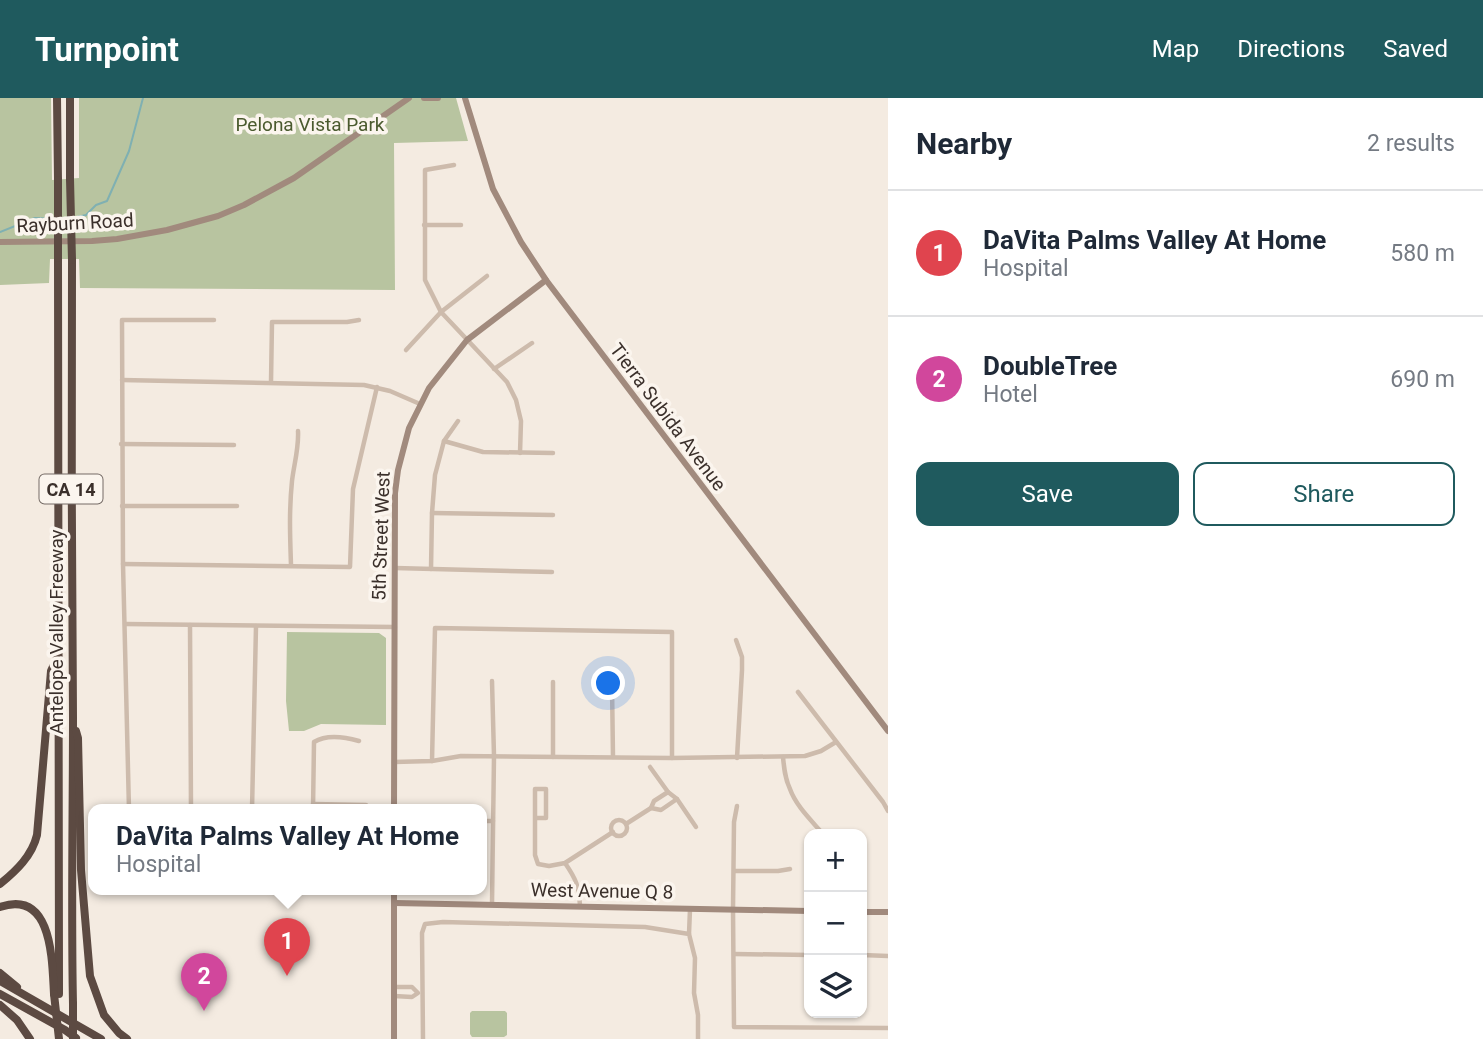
<!DOCTYPE html>
<meta charset="utf-8">
<style>
:root{--surface:#fff;--page:#f6f6f7;--text:#1f2937;--muted:#747a83;--line:#e0e1e3;--accent:#1f5a5e}
body{margin:0;font-family:Roboto,sans-serif;background:var(--page);color:var(--text)}
.controls{position:absolute;right:21px;bottom:21px;display:grid;overflow:hidden;border-radius:14px;box-shadow:0 2px 5px #0004}
.controls button{width:63px;height:63px;display:grid;place-items:center;padding:0;border:0;border-bottom:2px solid var(--line);background:var(--surface);color:var(--text);font:35px sans-serif}
.you{position:absolute;left:609px;top:586px;width:24px;height:24px;margin:-18px;border:5px solid #fff;border-radius:50%;background:#1a73e8;box-shadow:0 0 0 10px #1a73e833}
.badge{display:grid;place-items:center;width:46px;height:46px;border-radius:50%;background:var(--accent);color:#fff;font-size:23px;font-weight:700}
.pin{position:absolute;translate:-50% -58px;filter:drop-shadow(0 2px 4px #0008)}
.pin::after{content:'';position:absolute;top:37px;width:24px;height:21px;background:inherit;clip-path:polygon(0 0,100% 0,50% 100%)}
.popup{position:absolute;left:88px;top:706px;width:399px;height:91px;box-sizing:border-box;display:grid;place-content:center;border-radius:14px;background:var(--surface);filter:drop-shadow(0 2px 5px #0005);font-size:23px;white-space:nowrap;color:var(--muted)}
.popup b{font-size:26px;color:var(--text)}
.popup::after{content:'';position:absolute;left:50%;top:100%;margin-left:-14px;border:14px solid transparent;border-top-color:var(--surface)}
.list{margin:0;padding:0;list-style:none}
h2{display:flex;justify-content:space-between;align-items:center;height:91px;margin:0;padding:0 28px;font-size:30px}
h2 small{font-size:23px;font-weight:400;color:var(--muted)}
.list li{display:grid;grid-template-columns:46px 1fr auto;gap:21px;align-items:center;box-sizing:border-box;height:126px;padding:0 28px;border-top:2px solid var(--line)}
.list b{display:block;font-size:26px;white-space:nowrap}
.list p{margin:0;font-size:23px;white-space:nowrap;color:var(--muted)}
.list em{font-size:23px;font-style:normal;color:var(--muted)}
.actions{display:flex;gap:14px;padding:21px 28px}
.actions a{flex:1;padding:16px 0;border:2px solid var(--accent);border-radius:14px;text-align:center;font-size:24px;color:var(--accent)}
.actions .main{background:var(--accent);color:#fff}
.icon{flex:none;width:38px;height:38px;fill:none;stroke:currentColor;stroke-width:2;stroke-linecap:round;stroke-linejoin:round}
.map{position:relative;flex:none;width:888px;height:941px;overflow:hidden}
header{display:flex;align-items:center;gap:42px;box-sizing:border-box;height:98px;padding:0 35px;background:var(--accent);color:#fff}
header strong{font-size:33px}
nav{display:flex;gap:38px;margin-inline-start:auto;font-size:24px}
main{display:flex}
aside{flex:1;background:var(--surface)}
.map>svg:first-child{display:block}
</style>
<header>
<strong>Turnpoint</strong>
<nav><a>Map</a><a>Directions</a><a>Saved</a></nav>
</header>
<main>
<div class="map">
<svg width="888" height="941" viewBox="0 0 888 941">
<rect width="100%" height="100%" fill="#f4ebe1"/>
<g fill="#b8c4a0">
<path d="M 0,0 L 51,0 L 52,82 L 79,80 L 79,0 L 456,0 L 468,43 L 394,45 L 395,192 L 80,190 L 79,161 L 50,161 L 49,185 L 0,187 Z"/>
<path d="M 287,534 L 379,535 L 386,540 L 386,627 L 321,626 L 304,633 L 289,633 L 286,603 Z"/>
<path d="M 472,913 L 505,913 L 507,915 L 507,937 L 504,939 L 472,939 L 470,936 L 470,915 Z"/>
</g>
<g fill="none" stroke-linecap="round" stroke-linejoin="round">
<g stroke="#7fb0b2" stroke-width="2">
<path d="M 72,120 L 86,117 L 96,107 L 107,103 L 129,53 L 143,0"/>
<path d="M 0,134 L 35,120 L 56,121"/>
</g>
<g stroke="#cdbbac" stroke-width="4.5">
<path d="M 454,67 L 425,72 L 425,182 L 441,214 L 507,284 L 516,302 L 521,323 L 520,355"/>
<path d="M 424,127 L 461,127"/>
<path d="M 406,252 L 441,214 L 487,178"/>
<path d="M 494,271 L 532,245"/>
<path d="M 122,282 L 364,287 L 390,293 L 420,306"/>
<path d="M 271,284 L 272,224 L 347,224 L 359,222"/>
<path d="M 444,343 L 483,354 L 553,355"/>
<path d="M 121,346 L 234,347"/>
<path d="M 122,408 L 237,408"/>
<path d="M 432,415 L 553,417"/>
<path d="M 123,466 L 350,469 L 353,391 L 377,289"/>
<path d="M 291,467 C 290,438 289,413 292,383 C 294,366 299,350 298,333"/>
<path d="M 395,470 L 552,474"/>
<path d="M 431,471 L 432,415 L 435,377 L 444,343 L 458,323"/>
<path d="M 125,526 L 395,529"/>
<path d="M 190,527 L 191,712"/>
<path d="M 736,542 L 742,559 L 742,572 L 737,660"/>
<path d="M 492,583 L 494,658 L 492,806"/>
<path d="M 553,584 L 553,659"/>
<path d="M 612,587 L 613,659"/>
<path d="M 798,594 L 883,704 L 888,713"/>
<path d="M 783,659 C 784,670 785,681 790,691 C 796,708 812,723 823,736"/>
<path d="M 432,663 L 435,530 L 672,534 L 672,660"/>
<path d="M 394,664 L 432,663 L 461,658 L 672,660 L 805,658 L 821,653 L 836,644"/>
<path d="M 650,669 L 668,694"/>
<path d="M 313,706 L 366,707"/>
<path d="M 651,710 L 661,712 L 677,701"/>
<path d="M 129,712 L 123,466 L 122,222 L 214,222"/>
<path d="M 252,712 L 256,528"/>
<path d="M 313,712 L 314,644 C 327,636 345,639 359,643"/>
<path d="M 535,720 L 546,720 L 546,691 L 535,691 L 535,757 L 538,766 L 549,768 L 565,765 L 613,734"/>
<circle cx="619" cy="730" r="8"/>
<path d="M 481,723 L 493,723"/>
<path d="M 626,726 L 651,710 L 654,703 L 668,694 L 677,701 L 696,729"/>
<path d="M 565,765 C 576,781 579,788 580,808"/>
<path d="M 734,773 L 778,773 L 790,771"/>
<path d="M 733,811 L 734,929 L 888,930"/>
<path d="M 733,811 L 734,724 L 737,708"/>
<path d="M 689,836 L 690,811"/>
<path d="M 734,856 L 809,857"/>
<path d="M 862,857 L 888,858"/>
<path d="M 394,898 L 412,899 L 418,895 L 412,889 L 394,889"/>
<path d="M 423,941 L 422,835 L 425,826 L 443,824 L 645,829 L 689,836 L 695,860 L 694,895 L 698,917 L 698,941"/>
</g>
<g stroke="#a18a7d" stroke-width="6">
<path d="M 424,0 L 438,0"/>
<path d="M 465,0 L 493,91 L 521,144 L 546,182 L 888,633"/>
<path d="M 0,144 L 92,143 L 117,141 L 167,132 L 218,118 L 244,107 L 294,80 L 409,0"/>
<path d="M 394,712 L 395,395 L 398,372 L 409,330 L 429,290 L 467,242 L 546,182"/>
<path d="M 394,805 L 809,813"/>
<path d="M 862,814 L 888,814"/>
<path d="M 394,941 L 394,792"/>
</g>
<g stroke="#5c4a42" stroke-width="8">
<path d="M 57,0 L 58,82"/>
<path d="M 70,0 L 70,81"/>
<path d="M 58,160 L 59,896"/>
<path d="M 72,162 C 71,314 72,467 73,619 C 73,715 71,810 73,906"/>
<path d="M 76,633 L 78,640 L 81,772 L 90,878 L 104,917 L 119,935 L 127,941"/>
<path d="M 0,786 C 16,773 32,758 37,737 L 51,573 L 58,558"/>
<path d="M 0,809 C 53,791 52,863 54,896"/>
<path d="M 0,875 L 17,889"/>
<path d="M 0,883 L 101,941"/>
<path d="M 0,896 L 65,932 L 76,940"/>
<path d="M 0,907 L 17,922 L 30,941"/>
</g>
<g stroke="#5c4a42" stroke-width="8">
<path d="M 70,81 L 72,162"/>
<path d="M 58,82 L 58,160"/>
<path d="M 54,896 L 59,941"/>
<path d="M 73,906 L 73,941"/>
</g>
</g>
<g text-anchor="middle" dominant-baseline="central" stroke-width="7" stroke-linejoin="round" paint-order="stroke">
<rect fill="#fbf5ee" stroke="#756b66" stroke-width="2" x="39.5" y="376.5" width="63" height="29" rx="5"/>
<g font-size="18" font-weight="bold" fill="#3b302b">
<text x="71" y="391">CA 14</text>
</g>
<g font-size="19" fill="#4a5a2e" stroke="#fbf5ee">
<text x="310" y="26">Pelona Vista Park</text>
</g>
<g font-size="19" fill="#3b302b" stroke="#fbf5ee">
<text transform="translate(75 125) rotate(-3)">Rayburn Road</text>
<text transform="translate(668 319) rotate(53)">Tierra Subida Avenue</text>
<text transform="translate(381 438) rotate(-88)">5th Street West</text>
<text transform="translate(56 534) rotate(-90)">Antelope Valley Freeway</text>
<text transform="translate(602 793) rotate(1)">West Avenue Q 8</text>
</g>
</g>
</svg>
<div class="controls">
<button>+</button>
<button>−</button>
<button><svg class="icon" aria-label="layers" viewBox="0 0 24 24"><path d="M12 4l9 5-9 5-9-5zM3 14l9 5 9-5"/></svg></button>
</div>
<div class="you"></div>
<div class="pin badge" style="left:287px;top:878px;background:#e0444e">1</div>
<div class="popup"><b>DaVita Palms Valley At Home</b>Hospital</div>
<div class="pin badge" style="left:204px;top:913px;background:#d1479c">2</div>
</div>
<aside>
<h2>Nearby<small>2 results</small></h2>
<ul class="list">
<li><span class="badge" style="background:#e0444e">1</span><div><b>DaVita Palms Valley At Home</b><p>Hospital</p></div><em>580 m</em></li>
<li><span class="badge" style="background:#d1479c">2</span><div><b>DoubleTree</b><p>Hotel</p></div><em>690 m</em></li>
</ul>
<div class="actions"><a class="main">Save</a><a>Share</a></div>
</aside>
</main>
